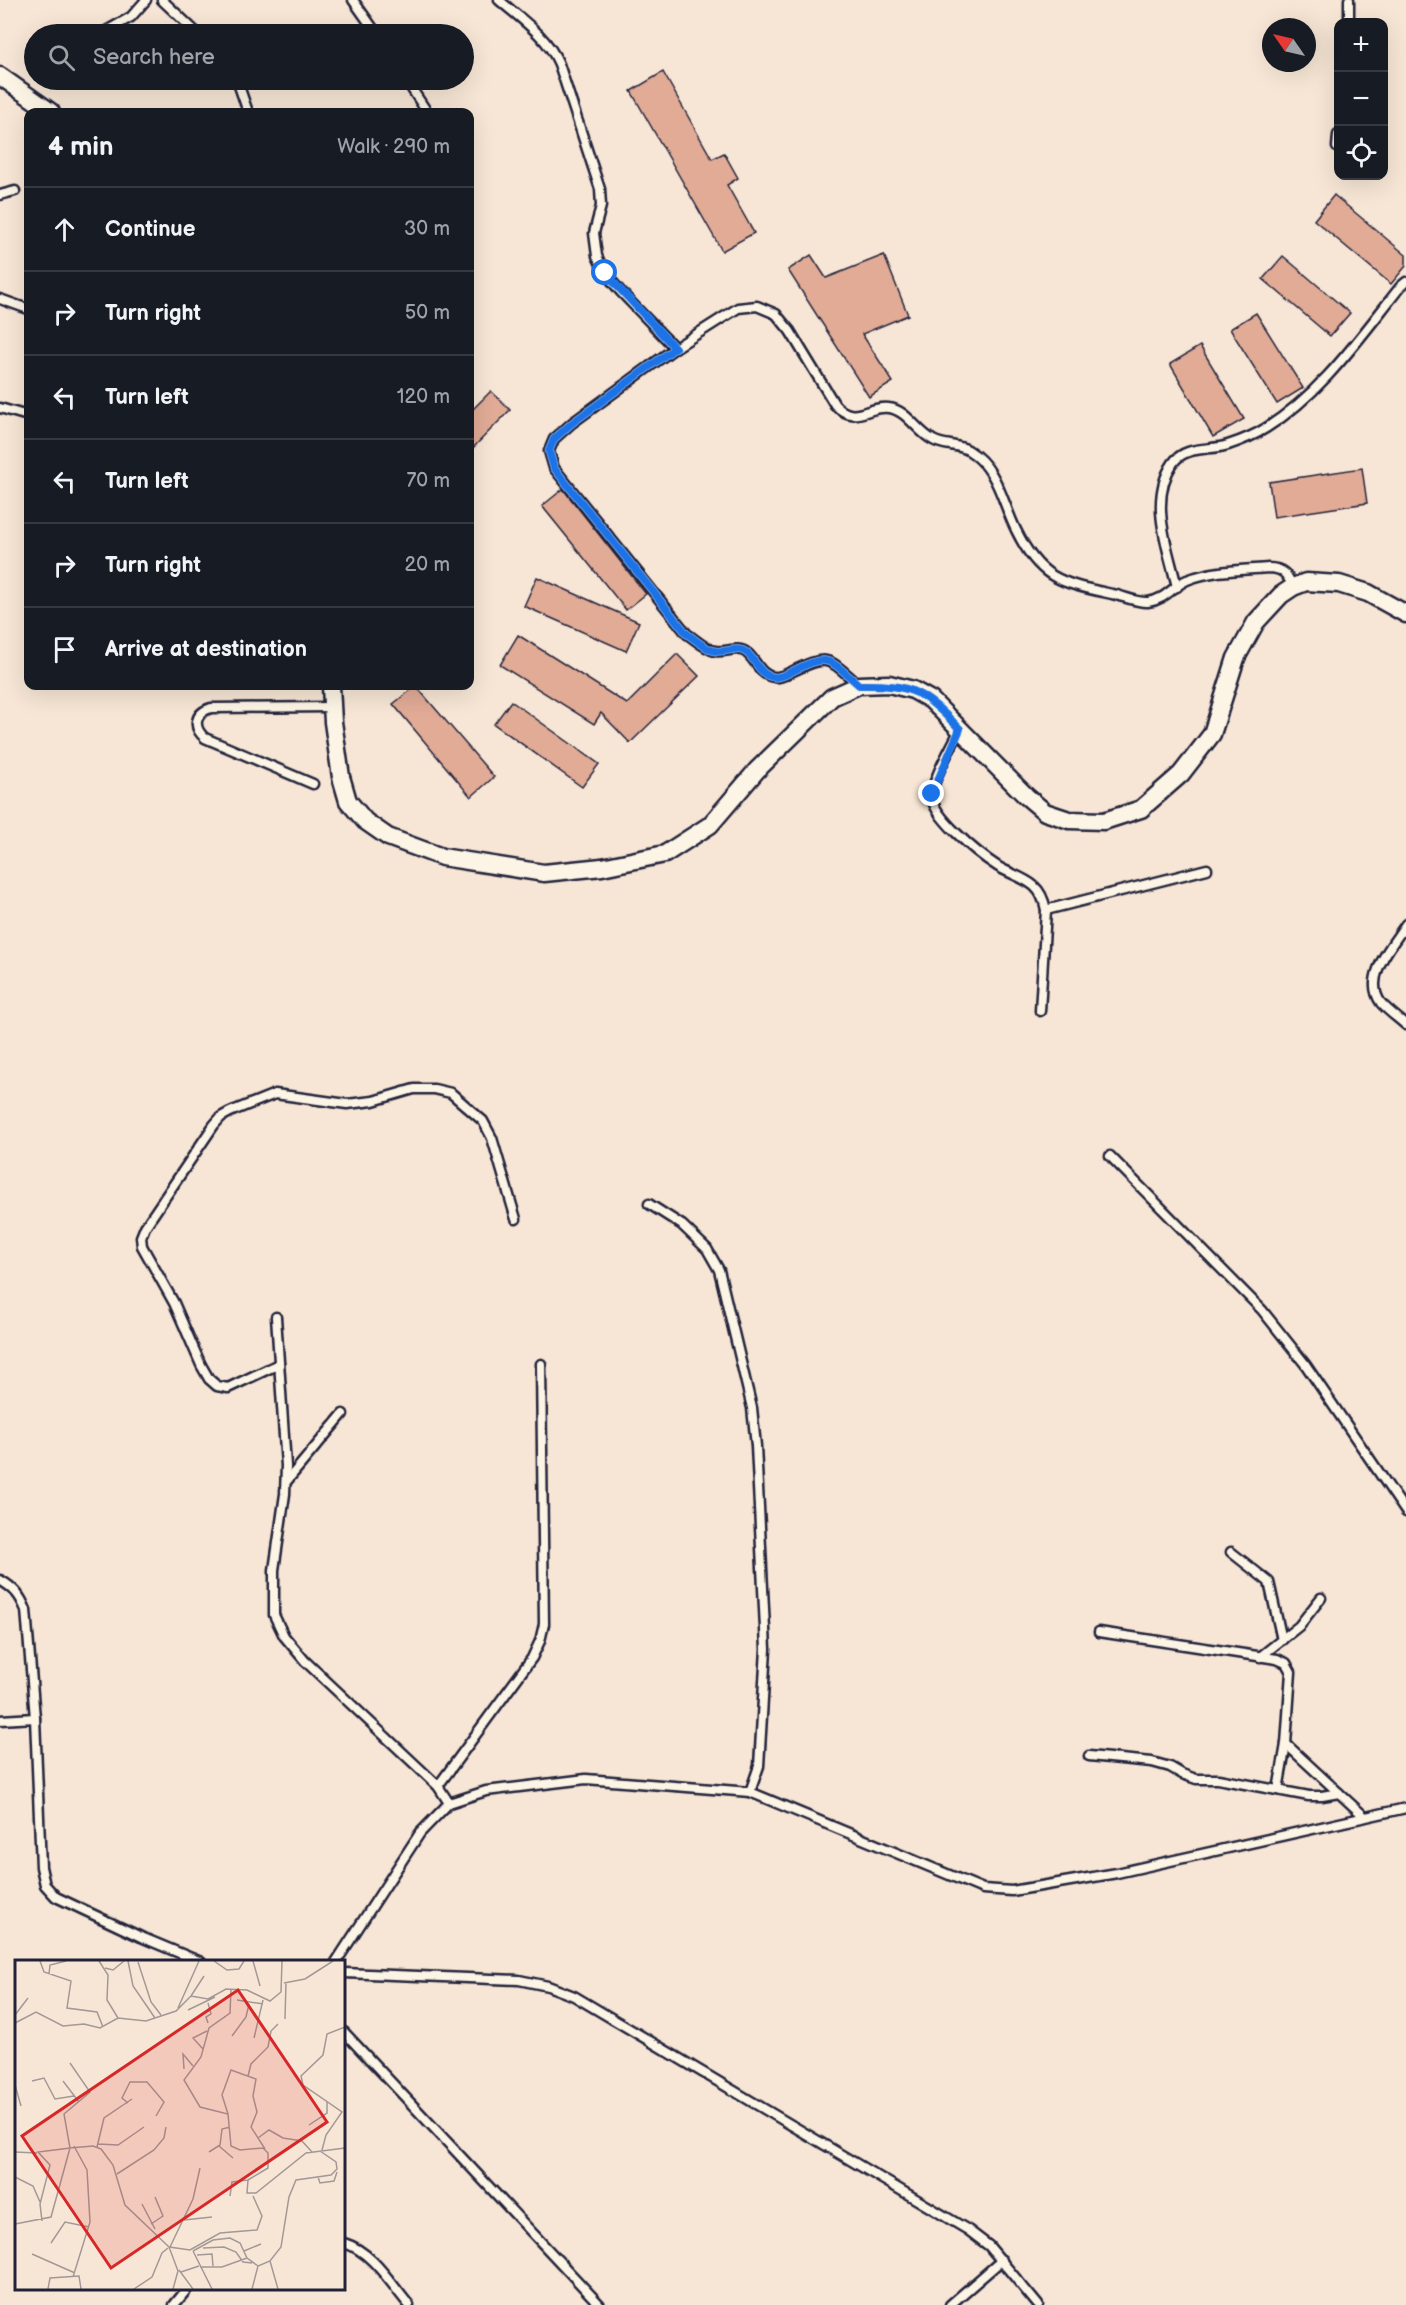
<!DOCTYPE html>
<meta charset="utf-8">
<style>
:root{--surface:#171b24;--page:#20242c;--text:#f1f3f6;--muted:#9ea1a6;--line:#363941}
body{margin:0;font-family:"Balsamiq Sans",sans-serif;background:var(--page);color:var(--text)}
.controls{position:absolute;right:18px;top:18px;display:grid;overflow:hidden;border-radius:12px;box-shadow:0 6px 24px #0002}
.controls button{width:54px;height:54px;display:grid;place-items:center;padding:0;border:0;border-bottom:2px solid var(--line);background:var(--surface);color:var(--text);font:30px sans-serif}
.compass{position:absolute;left:1262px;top:18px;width:54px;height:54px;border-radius:50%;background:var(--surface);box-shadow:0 6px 24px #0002;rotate:304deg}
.stop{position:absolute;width:18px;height:18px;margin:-14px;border:4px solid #1a73e8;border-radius:50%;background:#fff}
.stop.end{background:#1a73e8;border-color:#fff;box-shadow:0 2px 6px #0008}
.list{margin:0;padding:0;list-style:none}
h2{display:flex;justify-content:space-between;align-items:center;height:78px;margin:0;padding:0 24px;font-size:26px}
h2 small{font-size:20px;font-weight:400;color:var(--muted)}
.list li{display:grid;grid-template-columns:39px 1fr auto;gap:18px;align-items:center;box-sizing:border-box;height:84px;padding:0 24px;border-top:2px solid var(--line)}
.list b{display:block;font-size:22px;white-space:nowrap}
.list em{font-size:20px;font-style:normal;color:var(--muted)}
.icon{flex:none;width:33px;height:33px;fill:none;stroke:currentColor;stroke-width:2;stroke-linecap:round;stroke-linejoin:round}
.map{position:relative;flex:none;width:1406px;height:2305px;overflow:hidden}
.search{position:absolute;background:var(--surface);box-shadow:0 6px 24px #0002;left:24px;top:24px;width:450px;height:66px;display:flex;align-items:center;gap:15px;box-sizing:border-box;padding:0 21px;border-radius:33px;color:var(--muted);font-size:22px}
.panel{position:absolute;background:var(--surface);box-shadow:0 6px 24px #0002;left:24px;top:108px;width:450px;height:582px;border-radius:12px}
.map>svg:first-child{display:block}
</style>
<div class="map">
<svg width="1406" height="2305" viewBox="0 0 1406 2305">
<rect width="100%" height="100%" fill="#f7e6d5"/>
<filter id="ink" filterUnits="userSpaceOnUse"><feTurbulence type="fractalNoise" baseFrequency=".0167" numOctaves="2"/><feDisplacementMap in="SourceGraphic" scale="12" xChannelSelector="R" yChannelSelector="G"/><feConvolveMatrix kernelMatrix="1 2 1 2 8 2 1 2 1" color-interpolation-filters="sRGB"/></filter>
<g filter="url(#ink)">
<g fill="#e1ab96" stroke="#22223b" stroke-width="1.5">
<path d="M 663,72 L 712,159 L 724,153 L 738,178 L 727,185 L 754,233 L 722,251 L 631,91 Z"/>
<path d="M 1334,195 L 1406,255 L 1406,266 L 1391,284 L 1314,220 Z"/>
<path d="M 811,255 L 826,278 L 884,255 L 908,315 L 862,334 L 893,382 L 869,397 L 788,270 Z"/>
<path d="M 1283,256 L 1350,313 L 1330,336 L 1263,279 Z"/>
<path d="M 1256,313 L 1303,388 L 1277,404 L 1230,329 Z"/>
<path d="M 1200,346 L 1244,419 L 1213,437 L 1170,364 Z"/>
<path d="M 491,391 L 510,410 L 470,451 L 470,412 Z"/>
<path d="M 1362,468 L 1367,503 L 1274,517 L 1269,482 Z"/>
<path d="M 563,489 L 646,594 L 626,610 L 542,506 Z"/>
<path d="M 537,577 L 639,622 L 626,651 L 524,606 Z"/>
<path d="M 518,635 L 627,704 L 677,654 L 699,676 L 630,743 L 601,713 L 594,724 L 500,665 Z"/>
<path d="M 416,686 L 494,777 L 471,797 L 393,704 Z"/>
<path d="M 511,701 L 599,764 L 582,787 L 494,724 Z"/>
</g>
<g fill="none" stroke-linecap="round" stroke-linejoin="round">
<defs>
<g id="service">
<path d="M 162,0 L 198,34"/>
<path d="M 353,0 L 377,34"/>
<path d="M 499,0 C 521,19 547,36 559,64 L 600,189 L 601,206 L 594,233 L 597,256 L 605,273 L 621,292 L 675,348"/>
<path d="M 1349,22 L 1349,0"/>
<path d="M 101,34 L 131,17 L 146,0"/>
<path d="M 237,80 L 248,112"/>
<path d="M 406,80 L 427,112"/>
<path d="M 1337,147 L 1338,135"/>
<path d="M 0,195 L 15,191"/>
<path d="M 0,299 L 28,309"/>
<path d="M 0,408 L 28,416"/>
<path d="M 1177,587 C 1168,548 1148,500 1173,463 C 1185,445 1211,451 1228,445 C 1240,441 1255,435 1266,428 C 1322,393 1360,337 1401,286 L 1406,282"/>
<path d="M 859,685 C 828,658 829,653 791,672 C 785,675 780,678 774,677 C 760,676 756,660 747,653 C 738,645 726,653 715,651 C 705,649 695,639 687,634 L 554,468 L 549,451 L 554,439 L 572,423 L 675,348 L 738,308 L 757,306 L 776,314 L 790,331 L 835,405 C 856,426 867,405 889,408 C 907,410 917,432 933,440 C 943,446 957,444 968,450 C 998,468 1002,502 1016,530 C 1040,580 1062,583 1112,594 C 1123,596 1137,603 1148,602 C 1165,600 1173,586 1187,580 C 1212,570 1241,570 1268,568 C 1283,568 1287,574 1293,587"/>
<path d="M 960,729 C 951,749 936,771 932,793 C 928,814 980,855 997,866 C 1008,873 1023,877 1034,886 C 1041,892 1044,900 1046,910 L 1040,1011"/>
<path d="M 313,784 L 205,738 C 192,727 195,713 211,708 L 332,707"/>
<path d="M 1046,910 L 1207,869"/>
<path d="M 1406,924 C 1392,946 1362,977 1381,1003 C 1388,1011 1398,1018 1406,1025"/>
<path d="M 1110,1156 L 1262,1310 L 1305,1364 L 1406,1512"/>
<path d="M 649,1204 L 682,1225 L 707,1249 L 719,1270 L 752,1408 L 756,1446 L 766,1649 L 759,1766 L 750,1792"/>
<path d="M 276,1317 L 286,1466 L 285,1494 L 274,1570 L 274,1615 L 284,1636 L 305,1661 L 438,1786 L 449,1803"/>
<path d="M 279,1364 L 228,1388 L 217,1386 L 209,1379 L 201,1365 L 174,1303 L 142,1246 L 141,1237 L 145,1227 L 214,1125 L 221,1117 L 230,1112 L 275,1094 L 347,1104 L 373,1101 L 414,1089 L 434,1089 L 451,1093 L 483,1121 L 492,1138 L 516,1219"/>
<path d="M 286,1482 L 343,1414"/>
<path d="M 1231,1552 L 1269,1582 L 1282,1640"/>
<path d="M 0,1580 C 14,1588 20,1595 26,1610 L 35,1718 L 41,1867 L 45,1885 L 56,1897 L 141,1937 L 201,1962"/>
<path d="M 1099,1632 L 1277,1659 L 1286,1663 L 1291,1672 L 1286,1744 L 1278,1790"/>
<path d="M 1260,1657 L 1299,1626 L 1321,1598"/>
<path d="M 0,1720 L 35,1718"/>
<path d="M 1286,1744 L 1365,1817"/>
<path d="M 1089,1756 L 1152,1762 L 1170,1767 L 1182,1774 L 1196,1779 L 1218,1779 L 1309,1796 L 1322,1796 L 1339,1793"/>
<path d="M 438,1786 L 532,1658 L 540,1641 L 544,1624 L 541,1364"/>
<path d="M 336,1962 L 420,1833 L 449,1803 L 486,1791 L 586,1779 L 750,1792 L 983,1889 L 1012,1891 L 1117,1873 L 1406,1808"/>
<path d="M 344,1973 L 519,1980 L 548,1986 L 574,1996 L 968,2230 L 989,2246 L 1038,2305"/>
<path d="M 344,2032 L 600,2305"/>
<path d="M 344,2243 C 372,2251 391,2284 409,2305"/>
<path d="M 174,2305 L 188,2288"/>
<path d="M 950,2305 L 1002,2260"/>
</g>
<g id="minor">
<path d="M 0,76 L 51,112"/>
<path d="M 331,686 L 333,722 L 341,777 L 348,801 L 365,821 L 388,837 L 442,857 L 544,873 L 602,867 L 665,854 L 710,825 L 757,770 L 832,697 L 859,685 L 889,684 L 913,690 L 931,700 L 1026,796 L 1045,812 L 1069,820 L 1104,821 L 1141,809 L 1181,774 L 1212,734 L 1236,658 L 1256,622 L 1281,595 L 1293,587 L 1306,582 L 1339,584 L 1368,593 L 1406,614"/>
</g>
</defs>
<use href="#service" stroke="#22223b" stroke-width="13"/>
<use href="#minor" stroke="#22223b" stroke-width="21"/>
<use href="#service" stroke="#fcf5e5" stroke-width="8"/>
<use href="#minor" stroke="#fcf5e5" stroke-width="16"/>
</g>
</g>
<g fill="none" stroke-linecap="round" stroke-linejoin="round" filter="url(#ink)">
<path stroke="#1a73e8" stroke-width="8" d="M 605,273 L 675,348 L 572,423 L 554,439 L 549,451 L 554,468 L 687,634 C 695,639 705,649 715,651 C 726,653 738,645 747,653 C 756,660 760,676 773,677 C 780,678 785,675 791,672 C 829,653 828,658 859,685 C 914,684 923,692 960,729 L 932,794"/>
</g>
<g transform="translate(15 1960)">
<rect width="330" height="330" fill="#f7e6d5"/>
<path fill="none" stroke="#a29897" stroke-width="1.5" d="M 25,1 L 29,12 L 56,21 L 52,48 L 82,52 L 88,67M 84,1 L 93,15 L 92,40 L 103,58M 113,1 L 118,26 L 140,58M 199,1 L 212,10 L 224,9 L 229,1M 238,1 L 245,26M 123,2 L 136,42 L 146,55M 90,8 L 98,10 L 109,1M 34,14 L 35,5 L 51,1M 269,23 L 290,19 L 318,1M 216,29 L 215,53 L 194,68 L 186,97 L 169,120 L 185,147 L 213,154 L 216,186 L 225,190 L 248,188 L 253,193 L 253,208 L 233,220 L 232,233 L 241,233 L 291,193 L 330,188M 176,36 L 189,16M 222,40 L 248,44M 163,48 L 184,1M 173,50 L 200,37M 0,55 L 13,38M 270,59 L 271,22M 0,63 L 21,52 L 48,66 L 69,64 L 85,68 L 103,58 L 131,61 L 161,51 L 176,36 L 193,39 L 211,29 L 232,30 L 255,41 L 266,32 L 267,1M 193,63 L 191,57 L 196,54 L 193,43M 217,76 L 231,57 L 234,44M 239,78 L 248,40M 188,89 L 178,78 L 192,71M 169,109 L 168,94 L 178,106M 233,116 L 236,104 L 253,87 L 256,71 L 263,64M 17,121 L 29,118 L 40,139 L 59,136M 48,121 L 64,142M 0,125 L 6,146M 113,143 L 107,138 L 115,122 L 132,122 L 149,142 L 141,156M 213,154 L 207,135 L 216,110 L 241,119 L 238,136 L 242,152 L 236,167 L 250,189M 294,165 L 312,153 L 312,142M 243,178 L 254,170 L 268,178 L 287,181 L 297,192M 83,184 L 103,185 L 129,167M 204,186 L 218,198M 82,187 L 89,158 L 117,139M 307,190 L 311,175 L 327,152 L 288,125 L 286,116 L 308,95 L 312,74 L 330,67M 0,192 L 22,193M 194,192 L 205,185 L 207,169 L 215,167M 102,214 L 139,190 L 149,178 L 151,167M 0,217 L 18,226 L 25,242M 303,217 L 305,223 L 319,221 L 322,212M 215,236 L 217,222 L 233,220M 127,244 L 140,269M 169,260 L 197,257M 27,261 L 25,244 L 35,205 L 23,192 L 55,188 L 49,154 L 75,132 L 55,103M 0,264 L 36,257 L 55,188 L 78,186 L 86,189 L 98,205 L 110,245 L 154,287M 136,264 L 148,256 L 140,237M 36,283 L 50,262 L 74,267M 155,287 L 178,239 L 185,208M 188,288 L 209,287 L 221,292 L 228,302 L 237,303M 178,291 L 198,280 L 215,278 L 225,283 L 232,298 L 243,306M 178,291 L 197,329M 229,291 L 246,284M 17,294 L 60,313M 182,295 L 197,294 L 198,306M 255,301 L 263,329M 185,307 L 207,307 L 232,298M 164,310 L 178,329M 166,312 L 184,306M 58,317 L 75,262 L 72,210 L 59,186M 33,329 L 35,318 L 64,316 L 66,329M 119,329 L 137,317 L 147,293 L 153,288M 158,329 L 163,311 L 154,287 L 175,290 L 205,273 L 242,270 L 247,256 L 238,236M 237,329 L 243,306 L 255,301 L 266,287 L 274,237 L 281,220 L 316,215 L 322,209 L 321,202 L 305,191"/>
<path fill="#d62828" fill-opacity="0.15" stroke="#d62828" stroke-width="3" d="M 223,30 L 312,162 L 96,308 L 7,176 Z"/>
<rect width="330" height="330" fill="none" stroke="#22223b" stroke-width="3"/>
</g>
</svg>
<div class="controls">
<button>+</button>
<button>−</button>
<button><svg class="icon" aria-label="locate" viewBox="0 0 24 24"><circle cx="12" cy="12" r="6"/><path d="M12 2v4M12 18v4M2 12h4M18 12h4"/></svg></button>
</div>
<svg class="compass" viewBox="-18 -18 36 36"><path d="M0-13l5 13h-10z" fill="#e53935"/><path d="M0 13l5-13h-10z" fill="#9ea1a6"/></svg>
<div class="stop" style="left:605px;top:273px"></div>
<div class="stop end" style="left:932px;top:794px"></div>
<div class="search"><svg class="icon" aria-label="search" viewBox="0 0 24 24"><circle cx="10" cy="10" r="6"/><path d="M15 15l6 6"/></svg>Search here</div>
<section class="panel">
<h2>4 min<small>Walk · 290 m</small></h2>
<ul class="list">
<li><svg class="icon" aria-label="ahead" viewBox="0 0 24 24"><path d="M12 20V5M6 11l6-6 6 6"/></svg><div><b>Continue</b></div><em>30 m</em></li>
<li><svg class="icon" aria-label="right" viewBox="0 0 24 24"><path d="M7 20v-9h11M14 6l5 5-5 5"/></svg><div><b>Turn right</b></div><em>50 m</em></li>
<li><svg class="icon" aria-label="left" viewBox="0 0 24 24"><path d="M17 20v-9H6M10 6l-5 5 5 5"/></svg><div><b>Turn left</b></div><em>120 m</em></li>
<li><svg class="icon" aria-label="left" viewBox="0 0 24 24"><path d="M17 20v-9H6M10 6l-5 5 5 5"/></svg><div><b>Turn left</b></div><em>70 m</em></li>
<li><svg class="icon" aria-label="right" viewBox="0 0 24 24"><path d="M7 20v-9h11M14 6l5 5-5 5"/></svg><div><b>Turn right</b></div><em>20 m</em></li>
<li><svg class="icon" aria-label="arrive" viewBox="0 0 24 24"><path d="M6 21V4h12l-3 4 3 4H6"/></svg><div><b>Arrive at destination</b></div></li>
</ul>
</section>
</div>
